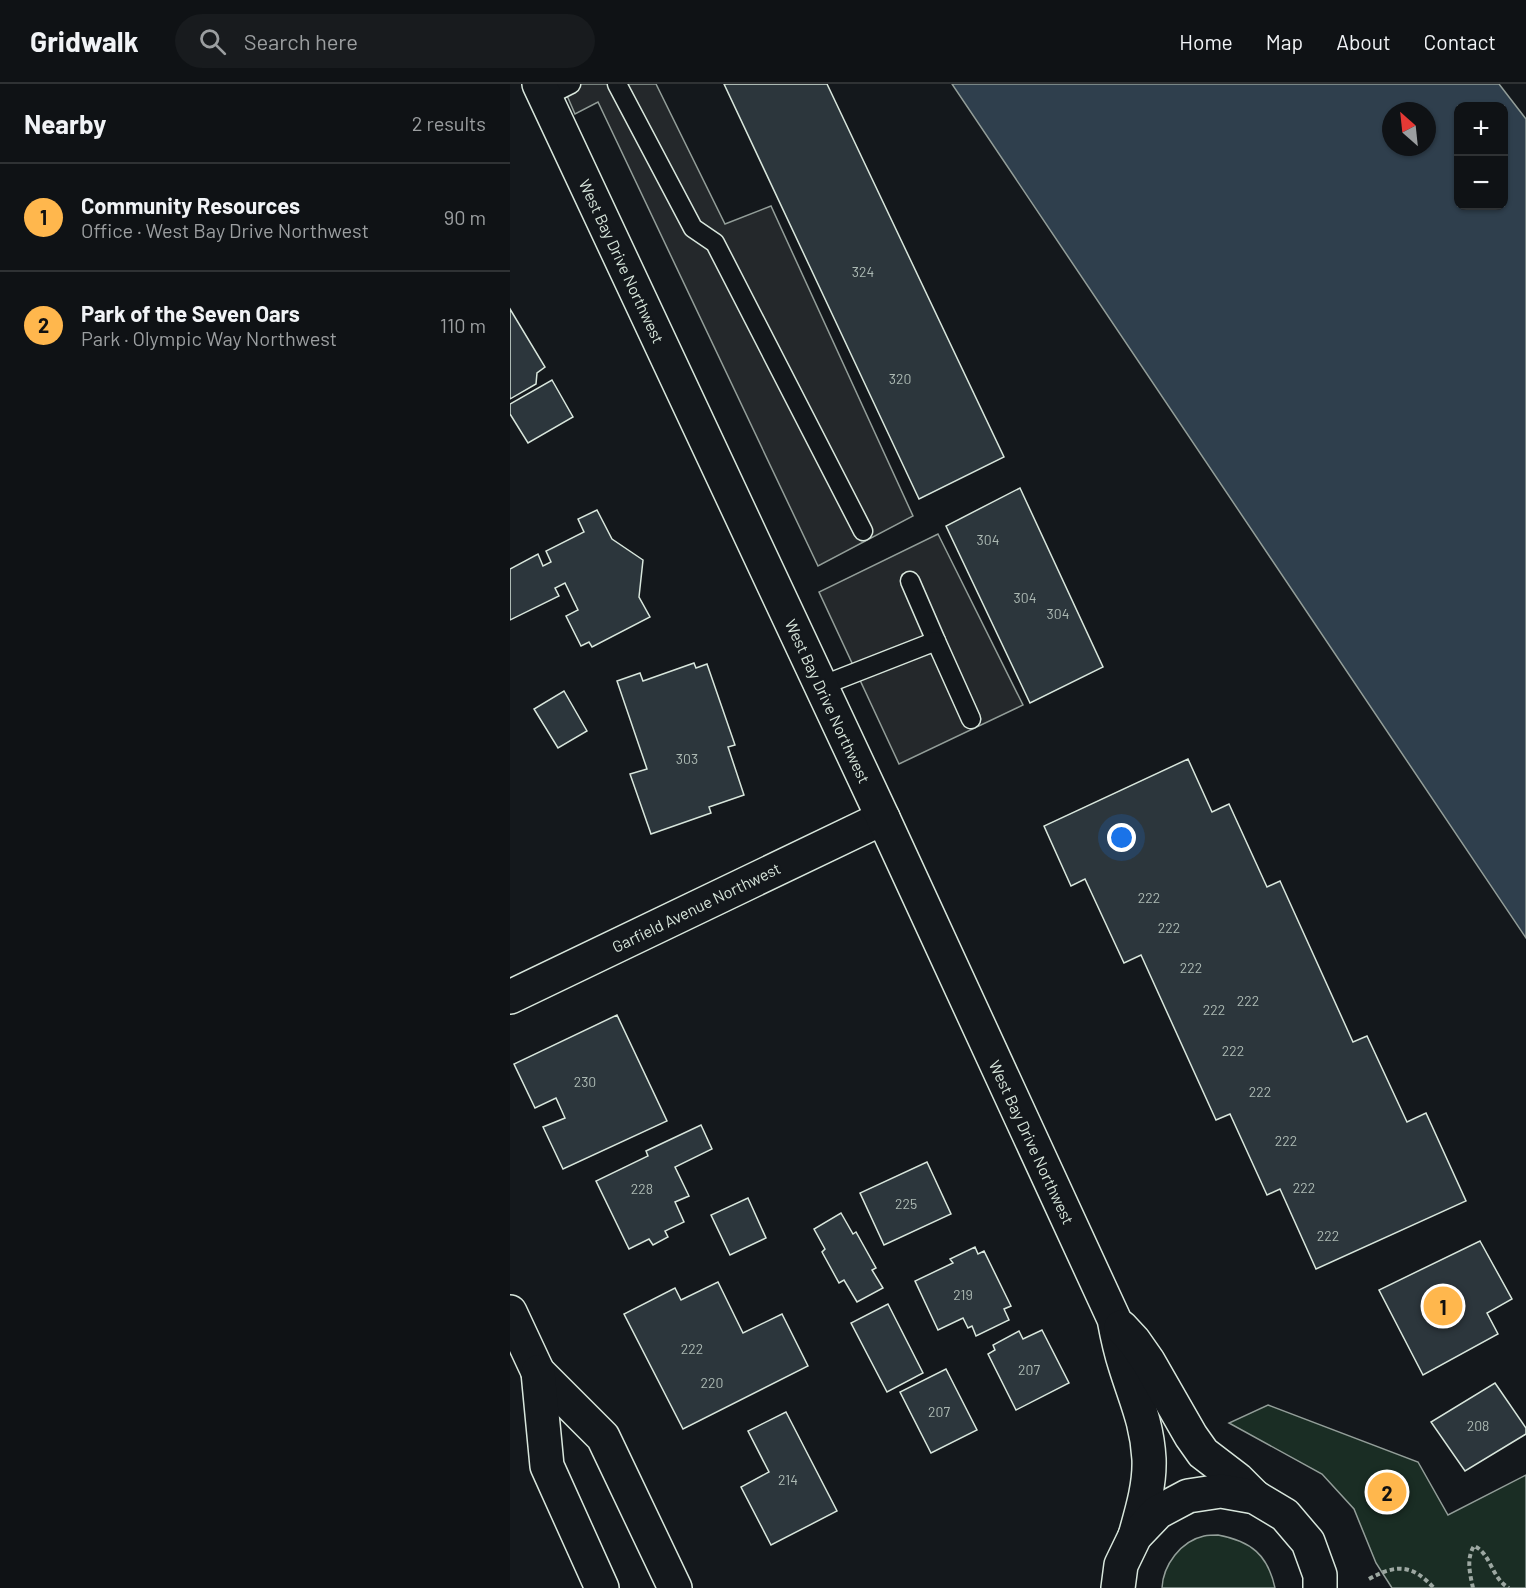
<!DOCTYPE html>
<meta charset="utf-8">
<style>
:root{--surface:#0f1215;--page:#181b1e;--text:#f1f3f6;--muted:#9b9ea0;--line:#2f3234;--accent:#ffb74d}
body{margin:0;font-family:Barlow,sans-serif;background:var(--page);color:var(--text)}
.controls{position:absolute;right:18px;top:18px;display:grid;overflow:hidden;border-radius:12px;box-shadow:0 2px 4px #0004}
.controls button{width:54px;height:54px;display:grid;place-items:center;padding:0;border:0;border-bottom:2px solid var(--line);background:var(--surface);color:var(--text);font:30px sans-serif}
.compass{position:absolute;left:872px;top:18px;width:54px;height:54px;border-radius:50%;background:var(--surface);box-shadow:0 2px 4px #0004;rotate:333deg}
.you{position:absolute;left:612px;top:754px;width:21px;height:21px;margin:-15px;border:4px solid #fff;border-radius:50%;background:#1a73e8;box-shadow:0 0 0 9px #1a73e833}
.badge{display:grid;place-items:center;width:39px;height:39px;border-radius:50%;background:var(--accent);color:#111;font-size:20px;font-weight:700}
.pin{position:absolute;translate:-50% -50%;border:3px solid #fff;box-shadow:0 2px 6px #0006}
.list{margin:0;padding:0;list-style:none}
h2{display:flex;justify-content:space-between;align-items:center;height:78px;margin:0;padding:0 24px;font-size:26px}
h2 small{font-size:20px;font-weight:400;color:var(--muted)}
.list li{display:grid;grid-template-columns:39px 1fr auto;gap:18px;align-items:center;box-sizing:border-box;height:108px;padding:0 24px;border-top:2px solid var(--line)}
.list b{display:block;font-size:22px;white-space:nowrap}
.list p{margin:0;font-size:20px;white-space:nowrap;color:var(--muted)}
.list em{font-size:20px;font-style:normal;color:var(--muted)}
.icon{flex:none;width:33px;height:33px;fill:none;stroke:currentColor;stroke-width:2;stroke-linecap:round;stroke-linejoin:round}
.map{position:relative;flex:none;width:1016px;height:1504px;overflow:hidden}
header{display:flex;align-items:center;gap:36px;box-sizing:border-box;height:84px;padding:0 30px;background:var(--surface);border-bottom:2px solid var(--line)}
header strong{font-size:28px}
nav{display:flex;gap:33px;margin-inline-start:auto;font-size:21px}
.search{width:420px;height:54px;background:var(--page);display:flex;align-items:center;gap:15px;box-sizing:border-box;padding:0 21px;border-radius:33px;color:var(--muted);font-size:22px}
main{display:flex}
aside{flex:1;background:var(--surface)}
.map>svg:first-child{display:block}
</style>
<header>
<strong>Gridwalk</strong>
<div class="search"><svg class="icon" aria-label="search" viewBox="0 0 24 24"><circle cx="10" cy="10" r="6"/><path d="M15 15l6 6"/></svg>Search here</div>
<nav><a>Home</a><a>Map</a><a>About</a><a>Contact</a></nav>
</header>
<main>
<aside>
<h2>Nearby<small>2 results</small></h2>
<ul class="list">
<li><span class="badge">1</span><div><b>Community Resources</b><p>Office · West Bay Drive Northwest</p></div><em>90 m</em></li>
<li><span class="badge">2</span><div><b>Park of the Seven Oars</b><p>Park · Olympic Way Northwest</p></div><em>110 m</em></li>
</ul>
</aside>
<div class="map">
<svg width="1016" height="1504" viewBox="0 0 1016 1504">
<rect width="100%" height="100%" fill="#14181c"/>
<g fill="#1a2d24" stroke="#939e99" stroke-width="1.5">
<path d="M 758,1321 L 908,1378 L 938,1431 L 1016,1391 L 1016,1504 L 882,1504 L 866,1479 L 844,1425 L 812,1390 L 719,1339 Z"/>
<path d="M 708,1451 C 741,1457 758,1471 765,1504 L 652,1504 C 653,1481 671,1457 694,1452 C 699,1451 704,1451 708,1451 Z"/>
</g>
<g fill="#24282b" stroke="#939e99" stroke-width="1.5">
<path d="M 52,0 L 146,0 L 215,140 L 261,122 L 403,432 L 308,482 L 88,18 L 65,30 Z"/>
<path d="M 428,450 L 513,621 L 389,680 L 309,508 Z"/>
</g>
<path fill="#2f3f4d" stroke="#939e99" stroke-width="1.5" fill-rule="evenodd" d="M 442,0 L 989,0 L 1016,35 L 1016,854 ZM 948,22 L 994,22 L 994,122 L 948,122 ZM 881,27 L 917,27 L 917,63 L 881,63 Z"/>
<g fill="#2c363c" stroke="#d8e6dc" stroke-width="1.5">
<path d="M 214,0 L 317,0 L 494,373 L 409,415 Z"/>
<path d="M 0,225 L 35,283 L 27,289 L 26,300 L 0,315 Z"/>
<path d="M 42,296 L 63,333 L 18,359 L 0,330 L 0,320 Z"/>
<path d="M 510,404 L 593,583 L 520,619 L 436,442 Z"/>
<path d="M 87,426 L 102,455 L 133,476 L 129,513 L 140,533 L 82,563 L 79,558 L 71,562 L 56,532 L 68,526 L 55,499 L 45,504 L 49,512 L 0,536 L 0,485 L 28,470 L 33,482 L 41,478 L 36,467 L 74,448 L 68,435 Z"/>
<path d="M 184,579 L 186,584 L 197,580 L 225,661 L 218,663 L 234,711 L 199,723 L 201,729 L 141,750 L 120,690 L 137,685 L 107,597 L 130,589 L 133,597 Z"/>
<path d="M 54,607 L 77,647 L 48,664 L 24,625 Z"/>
<path d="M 678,675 L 702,728 L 719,720 L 757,803 L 770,797 L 843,958 L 857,952 L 897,1038 L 916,1029 L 956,1117 L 806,1185 L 770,1105 L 757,1111 L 720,1030 L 706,1036 L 631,871 L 614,879 L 575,795 L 561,802 L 534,742 Z"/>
<path d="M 107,931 L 157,1037 L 53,1085 L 33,1043 L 55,1034 L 46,1014 L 25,1024 L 4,980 Z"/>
<path d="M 191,1041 L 202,1065 L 165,1083 L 179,1112 L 165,1118 L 174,1138 L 155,1147 L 158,1153 L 143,1161 L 139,1155 L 119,1165 L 86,1097 L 138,1072 L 136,1067 Z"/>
<path d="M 417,1078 L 441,1130 L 374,1161 L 350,1109 Z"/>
<path d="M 238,1114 L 256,1154 L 220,1171 L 201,1131 Z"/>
<path d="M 331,1129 L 343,1150 L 346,1148 L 366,1184 L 362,1186 L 373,1204 L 347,1218 L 334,1196 L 329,1199 L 312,1168 L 315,1165 L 304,1145 Z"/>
<path d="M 970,1157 L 1002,1215 L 977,1229 L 988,1250 L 913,1291 L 869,1206 Z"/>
<path d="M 465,1163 L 468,1170 L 474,1167 L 501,1222 L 494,1225 L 499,1236 L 466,1252 L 462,1242 L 458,1244 L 453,1234 L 428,1246 L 405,1197 L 443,1179 L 440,1175 Z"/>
<path d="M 208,1198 L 233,1249 L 272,1230 L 298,1282 L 173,1345 L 114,1230 L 165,1204 L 171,1216 Z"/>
<path d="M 378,1220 L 413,1289 L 377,1308 L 341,1239 Z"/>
<path d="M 532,1246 L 559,1299 L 506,1326 L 478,1270 L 485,1266 L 483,1261 L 509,1247 L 513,1255 Z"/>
<path d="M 436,1285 L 467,1346 L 421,1369 L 390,1308 Z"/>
<path d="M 985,1299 L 1016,1344 L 1016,1350 L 955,1387 L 921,1338 Z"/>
<path d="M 276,1328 L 327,1427 L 261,1461 L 231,1403 L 259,1388 L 238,1347 Z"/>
</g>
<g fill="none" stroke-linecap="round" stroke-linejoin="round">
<defs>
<g id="lane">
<path d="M 107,0 L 183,144 L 205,159 L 353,447"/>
<path d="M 35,13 L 61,0"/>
<path d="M 400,497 L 426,557"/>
<path d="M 311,602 L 426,557 L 461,635"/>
</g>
<g id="street">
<path d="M 0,913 L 373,734"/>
<path d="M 0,1228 L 28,1288 L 93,1353 L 165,1504"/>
<path d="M 28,1288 L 37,1382 L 92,1504"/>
</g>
<g id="secondary">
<path d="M 29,0 L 373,734 L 604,1235 C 607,1251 610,1266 615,1281 C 625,1314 637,1338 639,1375 C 640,1401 632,1427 625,1452"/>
<path d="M 611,1243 L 624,1257 L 638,1277 L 681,1352 L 693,1369 L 727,1395 L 745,1413"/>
</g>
<path id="primary" d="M 608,1504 L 611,1481 L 625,1452 L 648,1428 L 678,1412 L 711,1407 L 745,1413 L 775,1431 L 798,1458 L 810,1491 L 810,1504"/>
</defs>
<use href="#lane" stroke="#d8e6dc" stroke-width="21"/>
<use href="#street" stroke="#d8e6dc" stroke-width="36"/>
<use href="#secondary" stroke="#d8e6dc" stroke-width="36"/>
<use href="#primary" stroke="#d8e6dc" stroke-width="36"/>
<g stroke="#9da8a2" stroke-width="4" stroke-dasharray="4.5 3" stroke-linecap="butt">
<path d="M 859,1495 C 886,1480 902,1480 924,1504"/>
<path d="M 963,1504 C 960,1490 956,1475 964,1462 C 981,1469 981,1494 999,1504"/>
</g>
<use href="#lane" stroke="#14181c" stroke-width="18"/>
<use href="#street" stroke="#14181c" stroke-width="33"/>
<use href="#secondary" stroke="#14181c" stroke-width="33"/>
<use href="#primary" stroke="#14181c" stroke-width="33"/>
</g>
<g text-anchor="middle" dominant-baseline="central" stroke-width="4.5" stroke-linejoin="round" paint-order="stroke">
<g font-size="14" fill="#adbab4">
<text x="353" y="187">324</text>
<text x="390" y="294">320</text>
<text x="478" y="455">304</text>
<text x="515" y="513">304</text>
<text x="548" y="529">304</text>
<text x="177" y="674">303</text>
<text x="639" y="813">222</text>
<text x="659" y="843">222</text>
<text x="681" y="883">222</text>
<text x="738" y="916">222</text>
<text x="704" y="925">222</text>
<text x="723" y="966">222</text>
<text x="75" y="997">230</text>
<text x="750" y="1007">222</text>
<text x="776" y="1056">222</text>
<text x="794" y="1103">222</text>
<text x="132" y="1104">228</text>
<text x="396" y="1119">225</text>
<text x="818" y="1151">222</text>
<text x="453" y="1210">219</text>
<text x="182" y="1264">222</text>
<text x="519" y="1285">207</text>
<text x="202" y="1298">220</text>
<text x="429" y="1327">207</text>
<text x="968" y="1341">208</text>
<text x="278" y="1395">214</text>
</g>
<g font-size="16" fill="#d8e6dc" stroke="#14181c">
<text transform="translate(112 177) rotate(65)">West Bay Drive Northwest</text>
<text transform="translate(318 617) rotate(65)">West Bay Drive Northwest</text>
<text transform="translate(186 823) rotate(-26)">Garfield Avenue Northwest</text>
<text transform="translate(522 1058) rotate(65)">West Bay Drive Northwest</text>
</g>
</g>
</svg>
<div class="controls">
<button>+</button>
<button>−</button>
</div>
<svg class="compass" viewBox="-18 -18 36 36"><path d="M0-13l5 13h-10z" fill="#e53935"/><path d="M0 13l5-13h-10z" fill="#9b9ea0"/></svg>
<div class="you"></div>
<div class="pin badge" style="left:933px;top:1222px">1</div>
<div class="pin badge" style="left:877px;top:1408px">2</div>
</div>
</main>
